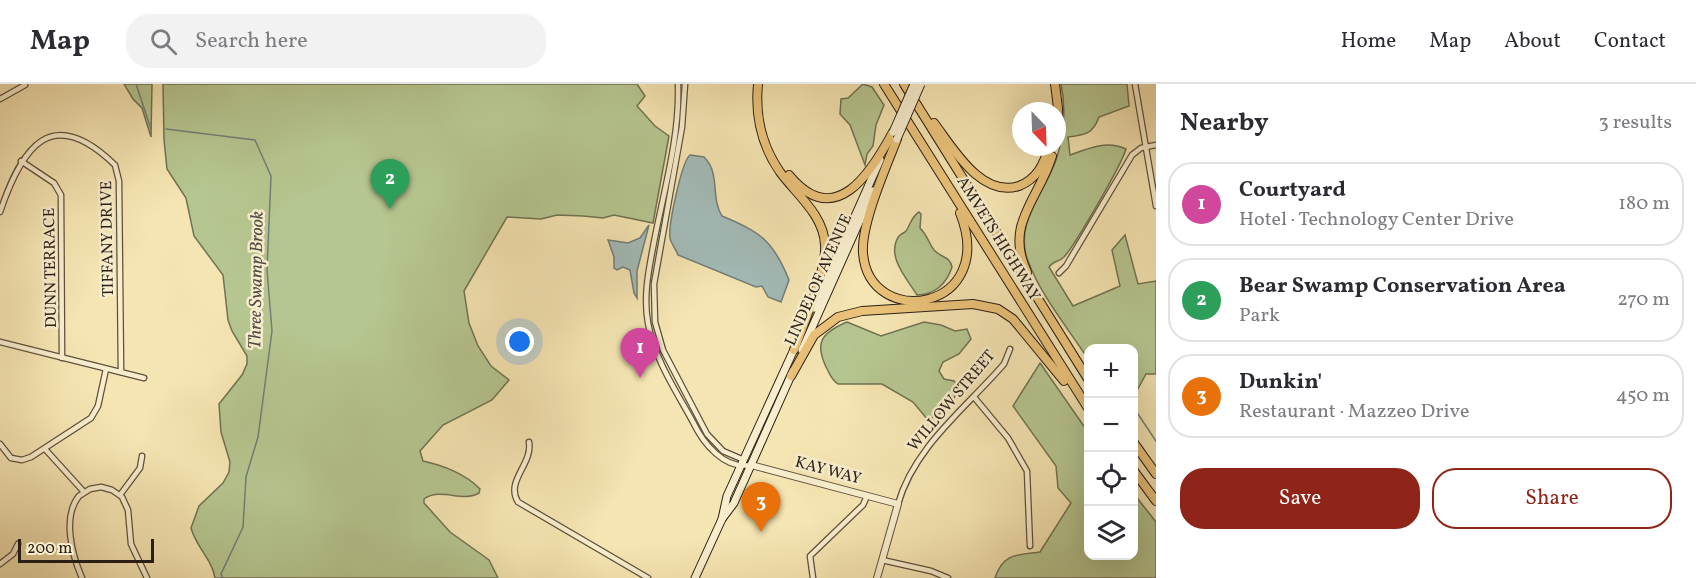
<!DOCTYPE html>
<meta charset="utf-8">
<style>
:root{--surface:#fff;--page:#f2f2f3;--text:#2b2b33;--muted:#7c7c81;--line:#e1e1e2;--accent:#8f2418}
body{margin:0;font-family:Vollkorn,serif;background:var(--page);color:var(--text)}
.controls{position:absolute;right:18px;bottom:18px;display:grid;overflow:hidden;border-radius:12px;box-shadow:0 6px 24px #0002}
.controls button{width:54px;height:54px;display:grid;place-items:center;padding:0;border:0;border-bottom:2px solid var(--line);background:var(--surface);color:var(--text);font:30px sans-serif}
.compass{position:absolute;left:1012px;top:18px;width:54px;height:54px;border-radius:50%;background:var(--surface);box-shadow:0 6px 24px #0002;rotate:157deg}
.scale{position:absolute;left:18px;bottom:15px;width:136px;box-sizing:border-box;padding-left:6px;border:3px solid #2b1e15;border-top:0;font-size:16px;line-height:21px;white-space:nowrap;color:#2b1e15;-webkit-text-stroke:4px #f8eecd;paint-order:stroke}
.you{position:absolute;left:520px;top:258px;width:21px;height:21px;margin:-15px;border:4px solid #fff;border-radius:50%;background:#1a73e8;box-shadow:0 0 0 9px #1a73e833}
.badge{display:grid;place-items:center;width:39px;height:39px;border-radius:50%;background:var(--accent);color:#fff;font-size:20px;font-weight:700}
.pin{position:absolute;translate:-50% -50px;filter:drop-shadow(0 2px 3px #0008)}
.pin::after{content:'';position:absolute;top:32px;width:21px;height:18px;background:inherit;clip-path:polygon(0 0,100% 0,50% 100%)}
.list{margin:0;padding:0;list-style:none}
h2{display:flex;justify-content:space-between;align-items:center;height:78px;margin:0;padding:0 24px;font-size:26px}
h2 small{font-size:20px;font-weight:400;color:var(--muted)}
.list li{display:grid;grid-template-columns:39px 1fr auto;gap:18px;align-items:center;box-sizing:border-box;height:84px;margin:0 12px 12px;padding:0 12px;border:2px solid var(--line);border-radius:24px}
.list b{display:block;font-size:22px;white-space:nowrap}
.list p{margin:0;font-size:20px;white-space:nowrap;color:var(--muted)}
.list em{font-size:20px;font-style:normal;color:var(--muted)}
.actions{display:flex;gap:12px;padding:18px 24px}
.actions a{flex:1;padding:14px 0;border:2px solid var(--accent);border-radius:24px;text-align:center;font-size:21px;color:var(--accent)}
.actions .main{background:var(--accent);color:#fff}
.icon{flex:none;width:33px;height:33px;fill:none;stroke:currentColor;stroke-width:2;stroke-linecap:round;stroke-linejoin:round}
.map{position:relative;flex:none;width:1156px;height:494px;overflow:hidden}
header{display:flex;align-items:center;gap:36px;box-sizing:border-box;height:84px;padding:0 30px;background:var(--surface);border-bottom:2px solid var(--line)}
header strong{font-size:28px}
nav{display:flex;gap:33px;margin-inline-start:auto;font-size:21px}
.search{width:420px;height:54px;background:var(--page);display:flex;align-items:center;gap:15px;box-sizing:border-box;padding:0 21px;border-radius:24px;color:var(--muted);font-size:22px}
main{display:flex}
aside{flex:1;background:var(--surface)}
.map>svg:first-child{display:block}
</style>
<header>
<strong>Map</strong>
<div class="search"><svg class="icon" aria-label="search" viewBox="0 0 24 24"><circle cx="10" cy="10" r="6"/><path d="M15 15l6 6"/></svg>Search here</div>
<nav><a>Home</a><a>Map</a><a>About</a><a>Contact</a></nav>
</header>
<main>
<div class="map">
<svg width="1156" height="494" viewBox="0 0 1156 494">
<rect width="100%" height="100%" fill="#f5e5b2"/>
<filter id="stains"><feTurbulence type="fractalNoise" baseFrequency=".00333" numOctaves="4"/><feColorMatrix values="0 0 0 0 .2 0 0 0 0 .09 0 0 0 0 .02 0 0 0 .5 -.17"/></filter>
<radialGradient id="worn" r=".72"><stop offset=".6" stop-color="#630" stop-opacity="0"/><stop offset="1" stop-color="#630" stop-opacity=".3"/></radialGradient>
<g fill="#b6c690" stroke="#707252" stroke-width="1.5">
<path d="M 124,0 L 152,0 L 151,53 L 142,24 L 133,15 Z"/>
<path d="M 163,0 L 637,0 L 645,12 L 637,22 L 655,42 L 669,52 L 653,139 L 614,131 L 603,134 L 583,132 L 557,131 L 541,135 L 507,133 L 464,207 L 469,239 L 478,262 L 491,282 L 509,296 L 492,316 L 443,341 L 420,367 L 423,377 C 442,381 466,390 480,405 L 479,409 C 462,419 441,403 424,415 L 424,419 L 450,448 L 489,476 L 498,494 L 215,494 C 212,475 196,463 191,444 L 199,422 L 223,399 L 229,388 L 230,378 L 221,348 L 219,320 L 242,291 L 247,280 L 247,272 L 232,247 L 228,236 L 223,191 L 194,152 L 186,114 L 167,85 L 164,56 Z"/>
<path d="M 863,0 L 872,3 L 884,21 L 876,41 L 873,62 L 867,70 L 865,81 L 850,41 L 840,30 L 841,15 L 848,14 Z"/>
<path d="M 1061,0 L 1127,0 L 1129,22 L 1099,33 C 1093,50 1085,51 1068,53 L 1070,71 C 1089,64 1107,56 1126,65 C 1121,82 1075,161 1064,173 C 1059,178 1053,177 1049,183 L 1073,222 L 1120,202 L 1112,166 L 1125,151 L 1138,200 L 1156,197 L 1156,290 L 1146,290 L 1134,312 L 1134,264 L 1088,264 L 1088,275 C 1068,244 1041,212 1028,177 C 1013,139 1046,108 1057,73 C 1064,50 1066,23 1061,0 Z"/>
<path d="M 919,128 L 921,130 L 920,144 C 928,152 928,158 934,166 C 941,174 950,172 952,183 C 947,199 935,211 917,211 C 908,196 885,172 899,152 C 901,150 904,149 906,147 C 911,140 911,133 919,128 Z"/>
<path d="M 847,238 L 881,252 L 924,238 L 941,241 L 955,247 L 967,245 L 971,255 L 959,270 L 943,278 L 939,287 L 944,295 L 954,297 L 959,303 L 950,324 L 928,336 L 913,318 L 882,300 L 838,300 C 831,295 831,292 827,285 C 814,259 821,249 847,238 Z"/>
<path d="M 1040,279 L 1088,348 L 1088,472 L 1134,472 L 1134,410 L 1156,438 L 1156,494 L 995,494 C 1003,469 1017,471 1040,468 L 1071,419 L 1058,404 L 1056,382 L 1013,322 Z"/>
</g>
<g fill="#a3bcb9" stroke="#737d77" stroke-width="1.5">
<path d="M 690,71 L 704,73 C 721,90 710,113 722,132 C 760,148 773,156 789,196 L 781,218 L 768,213 L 762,202 L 756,203 L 678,171 C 676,165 671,160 670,154 C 668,141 682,77 690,71 Z"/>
<path d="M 649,141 L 637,187 L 637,214 L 634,209 L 630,186 L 623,183 L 617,186 L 614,184 L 614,173 L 608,156 L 628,159 L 640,154 Z"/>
</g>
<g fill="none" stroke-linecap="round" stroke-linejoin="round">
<g stroke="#737d77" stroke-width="1.5">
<path d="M 136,0 L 151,45"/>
<path d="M 166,45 L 255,56 L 271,92 L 267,186 L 272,247 L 258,353 L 246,393 L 243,443 L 221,490 L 223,494"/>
<path d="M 1134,324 L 1156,357"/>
</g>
<defs>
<g id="minor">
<path d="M 678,0 C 680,52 664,106 654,158 C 649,185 643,211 648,239 C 654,274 676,307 693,338 C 703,359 724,386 751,381"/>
<path d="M 685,0 L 682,43 L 654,200 L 655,238 L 663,266 L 707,350 L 723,367 L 744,376"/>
<path d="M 1135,0 L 1156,122"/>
<path d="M 0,15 L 25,1"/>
<path d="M 21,77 L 54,99 L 61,111 L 62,274"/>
<path d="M 0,128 C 22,63 51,19 115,81 L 119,97 L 121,288"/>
<path d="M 1059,189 L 1066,182 L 1132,71 L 1141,64 L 1156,61"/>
<path d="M 0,258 L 144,294"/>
<path d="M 974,313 L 1008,354 L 1027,387 L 1030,462"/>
<path d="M 529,358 C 533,380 505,397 518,418 L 648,494"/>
<path d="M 0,360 L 11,374 L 22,376 L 31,373 L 91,334 L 98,322 L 106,285"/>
<path d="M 45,365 L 84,408"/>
<path d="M 120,411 L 140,384 L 142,372"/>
<path d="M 898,420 C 914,363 966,324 1004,280 L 1010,265"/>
<path d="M 882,476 L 931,487 L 948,494"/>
<path d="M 0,480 L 13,470 L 18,460"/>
<path d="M 82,494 C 72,471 62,433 79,412 L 90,405 L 101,403 L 112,406 L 122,413 L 128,426 L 131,460 L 147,494"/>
<path d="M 813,494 L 810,472 L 863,421 L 867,412"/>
</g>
<path id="tertiary" d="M 751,381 L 898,420 L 877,494"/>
<g id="secondary">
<path d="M 814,224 L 880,76"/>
<path d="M 802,266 L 873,107"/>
<path d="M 722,435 L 727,412 L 796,261"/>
<path d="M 695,494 L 722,435 L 734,419 L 793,287"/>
</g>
<g id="motorway">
<path d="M 758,0 C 755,31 762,62 780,88 C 796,110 824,131 825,161 C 827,186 803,241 794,266"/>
<path d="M 884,0 L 1088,324"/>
<path d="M 904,0 L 1088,295"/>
<path d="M 1055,0 L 1058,24 L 1057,51"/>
<path d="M 934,39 C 953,64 981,114 1019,102 C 1037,95 1044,80 1049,63"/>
<path d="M 897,55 C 886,83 861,140 863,169 C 869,247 999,227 960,129"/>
<path d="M 789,91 C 835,147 871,89 893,48"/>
<path d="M 1027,188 C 1004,140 1039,115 1052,72"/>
<path d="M 791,292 L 814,251 L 838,233 L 862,227 L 973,220 L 998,225 L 1013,235 L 1064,297"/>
<path d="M 1134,359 L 1156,390"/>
<path d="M 1134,387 L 1156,417"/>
</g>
</defs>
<use href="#minor" stroke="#5e503c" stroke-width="7"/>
<use href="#tertiary" stroke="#5e503c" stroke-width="8"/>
<use href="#secondary" stroke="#2b1e15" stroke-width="9"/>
<use href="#motorway" stroke="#2b1e15" stroke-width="10"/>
<use href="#minor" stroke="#f8eecd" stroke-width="4.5"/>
<use href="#tertiary" stroke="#f8eecd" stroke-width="6"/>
<use href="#secondary" stroke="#f8eecd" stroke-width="7"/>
<use href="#motorway" stroke="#eac279" stroke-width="8"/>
<defs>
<g id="secondary-bridge">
<path d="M 893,48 L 914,0"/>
<path d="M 897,55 L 921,0"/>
</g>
</defs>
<use href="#secondary-bridge" stroke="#2b1e15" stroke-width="9" stroke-linecap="butt"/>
<use href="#secondary-bridge" stroke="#f8eecd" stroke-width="7"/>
</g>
<g text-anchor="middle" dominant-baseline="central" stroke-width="5" stroke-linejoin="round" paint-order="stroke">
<g font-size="16" fill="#2b1e15" stroke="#f8eecd">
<text transform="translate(108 155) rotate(-91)">TIFFANY DRIVE</text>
<text transform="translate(998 155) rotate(58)">AMVETS HIGHWAY</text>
<text transform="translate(51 184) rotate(-91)">DUNN TERRACE</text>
<text transform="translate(819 196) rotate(-66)">LINDELOF AVENUE</text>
<text transform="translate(952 317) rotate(-50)">WILLOW STREET</text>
<text transform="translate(828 387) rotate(15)">KAY WAY</text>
</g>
<g font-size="18" font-style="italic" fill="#4f4d46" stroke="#f8eecd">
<text transform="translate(257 196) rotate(-89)">Three Swamp Brook</text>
</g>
</g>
<rect width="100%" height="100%" filter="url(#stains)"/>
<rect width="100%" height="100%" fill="url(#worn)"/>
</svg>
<div class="controls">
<button>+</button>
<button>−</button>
<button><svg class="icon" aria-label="locate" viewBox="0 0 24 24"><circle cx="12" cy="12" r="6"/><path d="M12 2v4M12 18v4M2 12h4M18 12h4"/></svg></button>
<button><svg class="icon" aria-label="layers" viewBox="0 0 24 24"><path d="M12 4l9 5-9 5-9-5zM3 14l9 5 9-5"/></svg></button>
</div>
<svg class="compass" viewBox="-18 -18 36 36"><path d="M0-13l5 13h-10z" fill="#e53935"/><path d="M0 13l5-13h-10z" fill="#7c7c81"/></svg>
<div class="scale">200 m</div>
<div class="you"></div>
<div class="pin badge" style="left:640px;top:294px;background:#d1479c">1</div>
<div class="pin badge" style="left:390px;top:125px;background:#2e9e5b">2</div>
<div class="pin badge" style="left:761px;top:448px;background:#e8710a">3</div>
</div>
<aside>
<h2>Nearby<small>3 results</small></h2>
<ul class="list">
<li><span class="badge" style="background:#d1479c">1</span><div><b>Courtyard</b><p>Hotel · Technology Center Drive</p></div><em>180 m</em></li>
<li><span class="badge" style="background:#2e9e5b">2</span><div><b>Bear Swamp Conservation Area</b><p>Park</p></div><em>270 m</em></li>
<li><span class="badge" style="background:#e8710a">3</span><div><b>Dunkin'</b><p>Restaurant · Mazzeo Drive</p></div><em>450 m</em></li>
</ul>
<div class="actions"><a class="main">Save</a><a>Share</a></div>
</aside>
</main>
